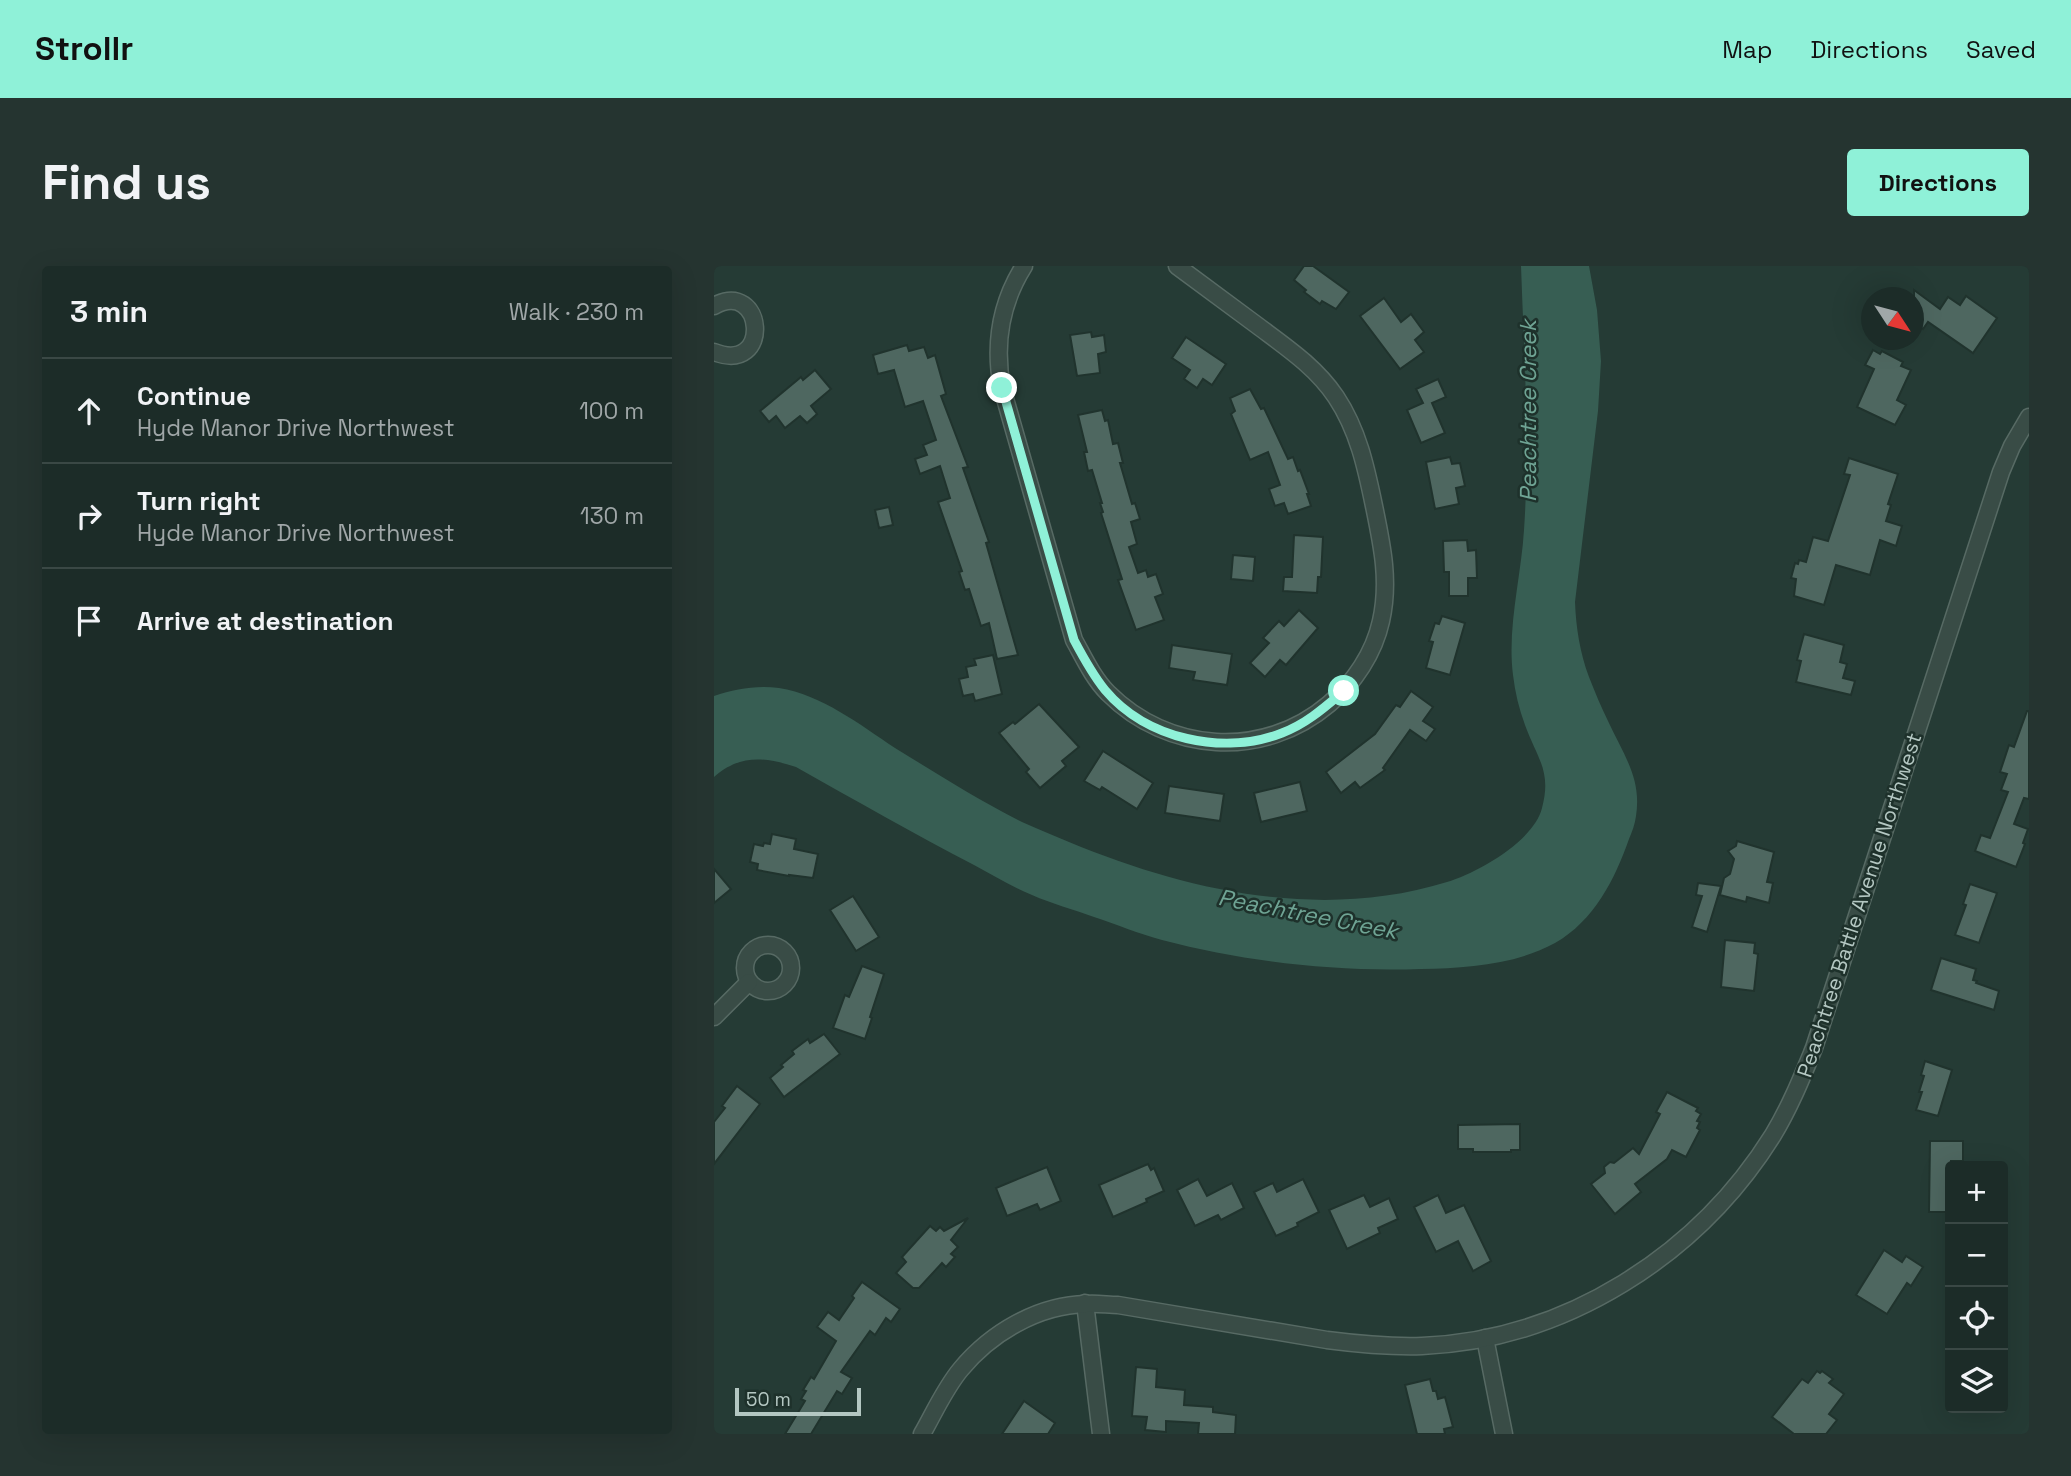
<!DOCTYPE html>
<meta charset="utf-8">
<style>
:root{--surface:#1c2c28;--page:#253430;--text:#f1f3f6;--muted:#a0a7a8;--line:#3a4845;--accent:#8ff1d8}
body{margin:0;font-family:"Space Grotesk",sans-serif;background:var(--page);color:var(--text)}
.controls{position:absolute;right:21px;bottom:21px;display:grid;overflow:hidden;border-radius:7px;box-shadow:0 7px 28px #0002}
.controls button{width:63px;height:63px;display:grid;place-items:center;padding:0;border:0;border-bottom:2px solid var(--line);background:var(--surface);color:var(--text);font:35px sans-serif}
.compass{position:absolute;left:1147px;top:21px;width:63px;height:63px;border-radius:50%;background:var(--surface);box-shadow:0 7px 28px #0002;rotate:126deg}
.scale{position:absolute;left:21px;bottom:18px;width:126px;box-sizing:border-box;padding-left:7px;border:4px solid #b4c7c2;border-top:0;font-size:19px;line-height:24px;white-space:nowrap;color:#b4c7c2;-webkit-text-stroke:5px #1e312b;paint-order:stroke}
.stop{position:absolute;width:21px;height:21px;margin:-16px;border:5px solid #8ff1d8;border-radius:50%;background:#fff}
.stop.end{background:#8ff1d8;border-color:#fff;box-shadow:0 2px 7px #0008}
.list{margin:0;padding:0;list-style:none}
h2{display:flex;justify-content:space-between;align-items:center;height:91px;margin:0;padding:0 28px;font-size:30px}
h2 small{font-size:23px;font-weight:400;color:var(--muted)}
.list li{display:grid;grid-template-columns:46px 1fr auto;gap:21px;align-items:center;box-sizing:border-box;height:105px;padding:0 28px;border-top:2px solid var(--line)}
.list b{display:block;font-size:26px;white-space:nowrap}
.list p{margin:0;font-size:23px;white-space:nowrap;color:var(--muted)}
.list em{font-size:23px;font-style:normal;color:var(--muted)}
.icon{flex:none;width:38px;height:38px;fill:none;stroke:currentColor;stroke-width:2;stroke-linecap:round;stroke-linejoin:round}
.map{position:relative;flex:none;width:1315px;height:1168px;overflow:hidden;border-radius:7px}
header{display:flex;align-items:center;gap:42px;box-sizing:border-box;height:98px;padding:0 35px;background:var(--accent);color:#111}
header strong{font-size:33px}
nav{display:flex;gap:38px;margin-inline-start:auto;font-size:24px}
.intro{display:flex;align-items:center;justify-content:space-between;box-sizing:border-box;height:168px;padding:0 42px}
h1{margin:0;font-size:49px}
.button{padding:18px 32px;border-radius:7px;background:var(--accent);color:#111;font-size:24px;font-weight:700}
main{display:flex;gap:42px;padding:0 42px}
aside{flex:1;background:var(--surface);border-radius:7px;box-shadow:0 7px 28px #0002}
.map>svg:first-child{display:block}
</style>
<header>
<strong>Strollr</strong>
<nav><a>Map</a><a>Directions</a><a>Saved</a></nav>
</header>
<div class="intro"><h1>Find us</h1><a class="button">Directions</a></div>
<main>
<aside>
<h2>3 min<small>Walk · 230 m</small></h2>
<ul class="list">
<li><svg class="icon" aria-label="ahead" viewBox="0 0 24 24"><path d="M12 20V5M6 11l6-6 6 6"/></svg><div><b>Continue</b><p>Hyde Manor Drive Northwest</p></div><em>100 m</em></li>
<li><svg class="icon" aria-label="right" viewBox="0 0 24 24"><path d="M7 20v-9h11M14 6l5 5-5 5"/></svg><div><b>Turn right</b><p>Hyde Manor Drive Northwest</p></div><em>130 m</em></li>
<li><svg class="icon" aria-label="arrive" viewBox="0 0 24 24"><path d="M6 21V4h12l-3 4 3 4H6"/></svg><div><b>Arrive at destination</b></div></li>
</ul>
</aside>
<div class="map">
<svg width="1315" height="1168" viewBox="0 0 1315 1168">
<rect width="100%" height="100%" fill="#253b35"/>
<path fill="#375e53" d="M 807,0 L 875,0 L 883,44 L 887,95 L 884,145 L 861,336 C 862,362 866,387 875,411 C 881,426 887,441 894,455 C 909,488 928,512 922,550 C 921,558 918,566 915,573 C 901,613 880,655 841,677 C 801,699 752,702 707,703 C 620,706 532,696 448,674 C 425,668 402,658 380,651 C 359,643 338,638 318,629 C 298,621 279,609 260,599 C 200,568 141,534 82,501 C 51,491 26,488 0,511 L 0,430 C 21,423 42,419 65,422 C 108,429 145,458 181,482 C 222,507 264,534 308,556 C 323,563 339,569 355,576 C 473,625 607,655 733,616 C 763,607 820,575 828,542 C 838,505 823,492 811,459 C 805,443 801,426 799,409 C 793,361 807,312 810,264 C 816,176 810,88 807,0 Z"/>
<g fill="#4e6760" stroke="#20332d" stroke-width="2">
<path d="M 590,0 L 599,0 L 635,26 L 622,43 L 608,35 L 606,38 L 590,26 L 592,24 L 580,14 Z"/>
<path d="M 1200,24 L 1226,43 L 1234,31 L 1246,39 L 1252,30 L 1283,52 L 1259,87 L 1214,56 L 1209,63 L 1200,56 Z"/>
<path d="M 670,32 L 687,56 L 697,48 L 710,66 L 701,74 L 710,86 L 686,103 L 646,50 Z"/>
<path d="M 377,66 L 378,71 L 390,69 L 392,86 L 384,88 L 386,107 L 363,110 L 356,69 Z"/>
<path d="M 472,71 L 512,98 L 498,119 L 489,113 L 483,122 L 470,113 L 476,104 L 458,92 Z"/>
<path d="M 193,79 L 195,85 L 210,81 L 214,92 L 221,89 L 232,128 L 227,130 L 254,201 L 249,202 L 275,276 L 272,277 L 304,389 L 283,393 L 275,357 L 267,360 L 255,323 L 251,324 L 245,306 L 248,305 L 224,236 L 236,232 L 226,200 L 206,208 L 201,193 L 213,189 L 209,179 L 222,174 L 209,135 L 191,141 L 180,104 L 164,108 L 159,89 Z"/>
<path d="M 1159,84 L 1166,88 L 1168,85 L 1189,96 L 1187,100 L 1197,104 L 1183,134 L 1192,139 L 1181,159 L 1143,141 L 1160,103 L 1151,99 Z"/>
<path d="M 101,104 L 117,123 L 97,140 L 103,148 L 93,157 L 86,150 L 71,162 L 62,150 L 55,156 L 46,145 L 87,111 L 89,114 Z"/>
<path d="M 724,113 L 732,131 L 718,137 L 731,167 L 707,177 L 693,144 L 709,137 L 702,123 Z"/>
<path d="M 536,123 L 547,143 L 550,142 L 574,193 L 579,191 L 584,205 L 586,204 L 595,228 L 593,228 L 597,240 L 574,248 L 570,237 L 561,240 L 555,223 L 566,219 L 554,186 L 536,194 L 517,148 L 521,145 L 516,132 Z"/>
<path d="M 388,144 L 391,155 L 394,154 L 399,178 L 404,177 L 409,197 L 406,197 L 418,238 L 421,237 L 426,253 L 417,256 L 423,278 L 415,281 L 424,307 L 432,304 L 434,311 L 442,308 L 449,328 L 441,331 L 450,354 L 422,364 L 404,314 L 408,313 L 387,247 L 389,246 L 386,237 L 388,237 L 378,204 L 374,205 L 370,186 L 373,186 L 364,149 Z"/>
<path d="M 736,191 L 738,198 L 746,197 L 751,220 L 742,222 L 745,238 L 721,243 L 712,196 Z"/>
<path d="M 1135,192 L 1184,208 L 1174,238 L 1177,239 L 1172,255 L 1188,260 L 1182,280 L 1166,274 L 1156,309 L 1122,299 L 1110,339 L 1080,330 L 1082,313 L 1077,312 L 1081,297 L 1084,298 L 1085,294 L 1092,296 L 1099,271 L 1114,275 L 1136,209 L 1130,208 Z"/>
<path d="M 175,241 L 179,259 L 165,262 L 161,244 Z"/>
<path d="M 580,269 L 609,271 L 607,311 L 604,311 L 603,327 L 569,325 L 570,311 L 578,311 Z"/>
<path d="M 753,274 L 754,285 L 762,284 L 763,312 L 754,312 L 754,330 L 735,330 L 735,306 L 730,306 L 729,275 Z"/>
<path d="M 519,289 L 541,291 L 539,315 L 517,313 Z"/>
<path d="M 585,344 L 604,362 L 572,399 L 566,394 L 551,411 L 536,397 L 555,377 L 549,372 L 565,355 L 570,360 Z"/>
<path d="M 728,350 L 751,357 L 736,409 L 712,402 L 719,376 L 715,375 L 721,357 L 725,358 Z"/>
<path d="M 1090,368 L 1130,379 L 1126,396 L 1133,398 L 1129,412 L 1141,415 L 1137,429 L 1082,416 L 1087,395 L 1083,394 Z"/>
<path d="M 458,379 L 518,388 L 513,419 L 479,414 L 481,406 L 455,402 Z"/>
<path d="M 279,389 L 288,428 L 261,435 L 259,428 L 249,430 L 245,413 L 254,411 L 252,401 L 262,399 L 260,393 Z"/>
<path d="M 697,425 L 719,441 L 709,455 L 721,463 L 712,475 L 696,464 L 669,502 L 671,504 L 646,522 L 641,516 L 627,527 L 612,506 L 661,468 L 682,439 L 686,441 Z"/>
<path d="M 325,438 L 365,481 L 348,495 L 352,500 L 326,522 L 312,506 L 315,503 L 285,467 L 299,456 L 301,458 Z"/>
<path d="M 1313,445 L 1315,445 L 1315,533 L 1310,532 L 1300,558 L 1314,563 L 1309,577 L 1311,578 L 1302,601 L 1261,585 L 1267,569 L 1276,572 L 1294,526 L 1287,524 L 1293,508 L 1286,506 L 1295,479 L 1300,481 Z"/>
<path d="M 389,485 L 439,517 L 423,543 L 388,521 L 386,524 L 370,515 Z"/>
<path d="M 586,516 L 593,545 L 547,556 L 540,527 Z"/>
<path d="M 455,520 L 510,528 L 506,555 L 451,547 Z"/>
<path d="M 58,568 L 82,573 L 80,583 L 104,588 L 99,612 L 75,609 L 75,610 L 43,604 L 44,598 L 36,596 L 40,578 L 49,580 L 50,577 L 56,578 Z"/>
<path d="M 1023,575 L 1060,586 L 1053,616 L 1059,617 L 1055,637 L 1033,631 L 1032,636 L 1006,629 L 1010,612 L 1016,608 L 1020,593 L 1014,585 L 1022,580 Z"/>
<path d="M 0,603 L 17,623 L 0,637 Z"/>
<path d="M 984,617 L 1007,620 L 993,666 L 978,661 L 988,630 L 982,629 Z"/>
<path d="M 1256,618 L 1283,627 L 1265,677 L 1241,669 L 1252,639 L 1249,638 Z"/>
<path d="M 139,630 L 165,671 L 142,685 L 116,644 Z"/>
<path d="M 1011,674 L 1041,677 L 1040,687 L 1044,688 L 1040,725 L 1007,721 Z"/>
<path d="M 1227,692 L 1262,703 L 1259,714 L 1263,715 L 1262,717 L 1285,725 L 1280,744 L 1217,724 Z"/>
<path d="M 148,700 L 170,708 L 156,751 L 158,752 L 151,773 L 119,762 L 131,729 L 135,731 Z"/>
<path d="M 110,768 L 126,788 L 70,831 L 56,812 L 69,801 L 67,799 L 80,788 L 78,785 L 94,773 L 96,777 Z"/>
<path d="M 1211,795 L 1238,804 L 1224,850 L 1202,844 L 1208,826 L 1205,826 L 1210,810 L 1207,809 Z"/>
<path d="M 23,820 L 46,838 L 0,898 L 0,856 L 11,842 L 8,840 Z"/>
<path d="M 953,826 L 984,842 L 982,845 L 987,848 L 983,855 L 986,856 L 983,862 L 986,864 L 972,891 L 958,884 L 953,893 L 921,918 L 927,926 L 901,948 L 877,918 L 891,907 L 890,901 L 896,896 L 900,897 L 919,882 L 925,888 L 946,848 L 942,846 Z"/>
<path d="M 806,858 L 806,884 L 797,884 L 797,886 L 759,886 L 759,883 L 744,883 L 744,859 Z"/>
<path d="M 1216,875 L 1249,875 L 1249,895 L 1237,895 L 1236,946 L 1215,946 Z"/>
<path d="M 434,898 L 437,904 L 440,902 L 450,925 L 432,933 L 433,936 L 399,951 L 385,919 Z"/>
<path d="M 333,901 L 347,935 L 326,944 L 323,938 L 293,950 L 282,922 Z"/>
<path d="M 484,913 L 493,930 L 518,917 L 530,942 L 507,954 L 504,949 L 481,960 L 463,924 Z"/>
<path d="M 589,913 L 605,946 L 583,957 L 584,960 L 562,970 L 540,926 L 559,917 L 563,926 Z"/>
<path d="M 650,929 L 656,941 L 675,932 L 684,953 L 664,962 L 666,967 L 633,983 L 615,944 Z"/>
<path d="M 724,929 L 732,947 L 750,939 L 777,995 L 759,1005 L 744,975 L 722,986 L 700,941 Z"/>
<path d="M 254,952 L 237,974 L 244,981 L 237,988 L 241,991 L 232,1001 L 228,997 L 205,1022 L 199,1022 L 182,1007 L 192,996 L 188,991 L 216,960 L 222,965 L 226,961 L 230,965 Z"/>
<path d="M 1170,984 L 1188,996 L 1192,990 L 1209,1001 L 1197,1020 L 1193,1017 L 1173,1048 L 1142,1029 Z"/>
<path d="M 148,1016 L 186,1043 L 177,1056 L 172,1052 L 161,1069 L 156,1065 L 127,1106 L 138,1112 L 128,1128 L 123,1125 L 97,1168 L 71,1168 L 91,1135 L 87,1133 L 92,1125 L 89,1124 L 97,1111 L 100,1113 L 122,1075 L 103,1061 L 114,1046 L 125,1054 L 140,1032 L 138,1030 Z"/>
<path d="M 422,1101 L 443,1103 L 442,1121 L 471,1124 L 470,1139 L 499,1141 L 499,1146 L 522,1149 L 521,1168 L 484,1168 L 485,1157 L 452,1155 L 452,1166 L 431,1164 L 433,1151 L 418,1150 Z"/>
<path d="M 1103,1105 L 1106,1107 L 1108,1105 L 1119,1113 L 1115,1117 L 1130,1128 L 1115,1148 L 1123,1154 L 1112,1168 L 1080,1168 L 1058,1151 L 1088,1113 L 1094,1117 Z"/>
<path d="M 716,1113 L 719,1125 L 722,1125 L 724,1133 L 731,1131 L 739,1161 L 730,1163 L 731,1168 L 703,1168 L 691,1119 Z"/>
<path d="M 310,1135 L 341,1157 L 334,1168 L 288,1168 Z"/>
</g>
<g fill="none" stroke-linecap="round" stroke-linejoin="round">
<defs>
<g id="street">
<path d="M 310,0 C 286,38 280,79 288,122 L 360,374 C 370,392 379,412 394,427 C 454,487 549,494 615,438 C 640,417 660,387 667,355 C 676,315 668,279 660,240 C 652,201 644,164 622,131 C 602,101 572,81 544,60 C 517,40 490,20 463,0"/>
<path d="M 0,40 C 50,12 59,109 0,86"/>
<circle cx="54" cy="702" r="23"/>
<path d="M 0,751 L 35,716"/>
<path d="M 371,1037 L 387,1168"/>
<path d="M 771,1072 L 790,1168"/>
<path d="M 208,1168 C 220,1147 231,1122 247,1103 C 277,1067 324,1039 372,1038 C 383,1037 394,1039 404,1039 L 613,1074 C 644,1078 676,1081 708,1080 C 852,1074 984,989 1059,869 C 1076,841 1088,811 1100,782 L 1287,206 L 1298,180 L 1315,151"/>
</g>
</defs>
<use href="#street" stroke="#576a64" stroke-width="19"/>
<use href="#street" stroke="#394c46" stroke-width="16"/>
</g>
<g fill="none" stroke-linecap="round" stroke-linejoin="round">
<path stroke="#8ff1d8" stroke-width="9" d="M 288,122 L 360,374 C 369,391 378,408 391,424 C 432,473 509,490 568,467 C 592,458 610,442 630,425"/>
</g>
<g text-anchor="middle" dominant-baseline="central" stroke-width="5" stroke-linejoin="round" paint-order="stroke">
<g font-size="21" fill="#b4c7c2" stroke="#1e312b">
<text transform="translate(1145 639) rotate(-72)">Peachtree Battle Avenue Northwest</text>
</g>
<g font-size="23" font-style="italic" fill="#6fa494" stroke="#1e312b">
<text transform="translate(814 145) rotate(-90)">Peachtree Creek</text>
<text transform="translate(594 648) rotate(11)">Peachtree Creek</text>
</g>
</g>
</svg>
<div class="controls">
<button>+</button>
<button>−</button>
<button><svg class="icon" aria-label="locate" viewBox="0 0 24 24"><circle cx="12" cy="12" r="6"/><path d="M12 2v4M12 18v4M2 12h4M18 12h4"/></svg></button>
<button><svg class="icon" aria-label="layers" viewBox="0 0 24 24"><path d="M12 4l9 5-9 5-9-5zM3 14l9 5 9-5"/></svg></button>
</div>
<svg class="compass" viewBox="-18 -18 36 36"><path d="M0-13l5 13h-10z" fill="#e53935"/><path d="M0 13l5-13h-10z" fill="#a0a7a8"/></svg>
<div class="scale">50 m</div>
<div class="stop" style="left:630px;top:425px"></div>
<div class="stop end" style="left:288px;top:122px"></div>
</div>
</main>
